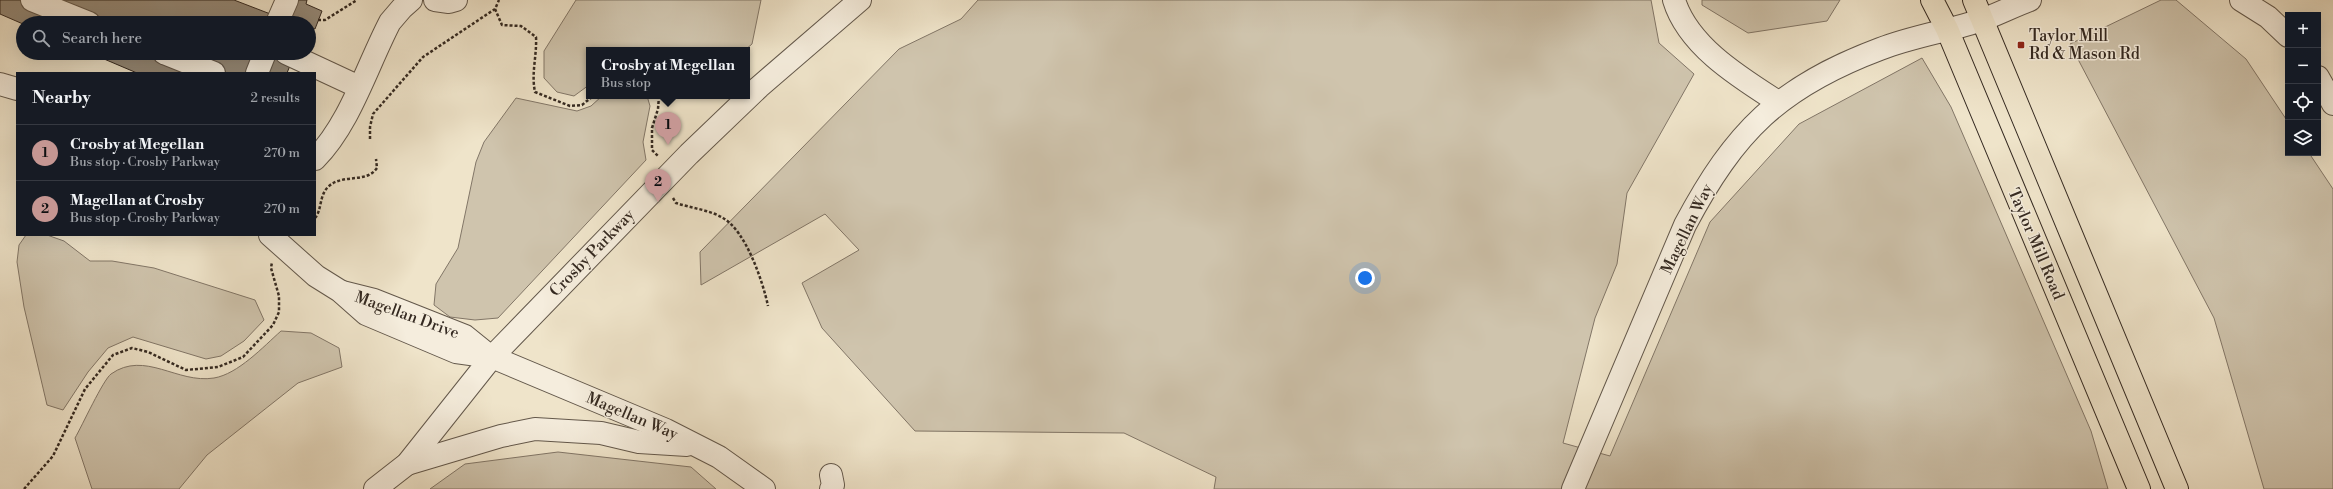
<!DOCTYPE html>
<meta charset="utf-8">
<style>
:root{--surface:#171b24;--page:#242831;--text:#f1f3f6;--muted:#9ea1a6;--line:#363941;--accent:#c59692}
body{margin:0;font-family:"Libre Bodoni",serif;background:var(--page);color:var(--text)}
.controls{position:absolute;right:12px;top:12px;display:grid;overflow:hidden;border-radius:0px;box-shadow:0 4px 16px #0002}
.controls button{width:36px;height:36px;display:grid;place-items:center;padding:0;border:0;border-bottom:1px solid var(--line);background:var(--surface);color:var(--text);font:20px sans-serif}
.you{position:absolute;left:1365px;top:278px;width:14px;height:14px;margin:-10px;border:3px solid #fff;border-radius:50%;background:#1a73e8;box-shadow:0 0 0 6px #1a73e833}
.badge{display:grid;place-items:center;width:26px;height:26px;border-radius:50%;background:var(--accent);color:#111;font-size:13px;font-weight:700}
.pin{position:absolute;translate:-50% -33px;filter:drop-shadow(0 1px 2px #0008)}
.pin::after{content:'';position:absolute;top:21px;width:14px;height:12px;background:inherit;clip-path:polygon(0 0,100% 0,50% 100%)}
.popup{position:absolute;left:586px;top:47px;width:164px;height:52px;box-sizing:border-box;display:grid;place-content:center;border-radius:0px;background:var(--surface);filter:drop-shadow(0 1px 3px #0005);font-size:13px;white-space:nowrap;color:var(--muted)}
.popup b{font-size:15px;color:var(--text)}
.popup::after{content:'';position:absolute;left:50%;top:100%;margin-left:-8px;border:8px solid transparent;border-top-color:var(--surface)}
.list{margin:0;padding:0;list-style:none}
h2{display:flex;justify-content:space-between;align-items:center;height:52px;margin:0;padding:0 16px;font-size:17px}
h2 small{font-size:13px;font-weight:400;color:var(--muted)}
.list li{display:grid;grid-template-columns:26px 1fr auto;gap:12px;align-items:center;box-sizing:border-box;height:56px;padding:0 16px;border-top:1px solid var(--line)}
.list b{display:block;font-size:15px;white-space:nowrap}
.list p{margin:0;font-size:13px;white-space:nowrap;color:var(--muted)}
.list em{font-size:13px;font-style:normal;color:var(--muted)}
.icon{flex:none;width:22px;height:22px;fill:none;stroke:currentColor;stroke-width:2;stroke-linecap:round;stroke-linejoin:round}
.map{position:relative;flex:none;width:2333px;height:489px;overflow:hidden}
.search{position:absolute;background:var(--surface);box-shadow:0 4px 16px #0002;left:16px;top:16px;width:300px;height:44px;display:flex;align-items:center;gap:10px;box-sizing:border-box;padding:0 14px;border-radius:22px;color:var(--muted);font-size:15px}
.panel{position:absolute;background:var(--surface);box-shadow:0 4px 16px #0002;left:16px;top:72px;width:300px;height:164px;border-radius:0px}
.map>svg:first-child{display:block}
</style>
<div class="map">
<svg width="2333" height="489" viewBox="0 0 2333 489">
<rect width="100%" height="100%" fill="#efe4ca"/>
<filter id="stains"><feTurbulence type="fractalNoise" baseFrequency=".005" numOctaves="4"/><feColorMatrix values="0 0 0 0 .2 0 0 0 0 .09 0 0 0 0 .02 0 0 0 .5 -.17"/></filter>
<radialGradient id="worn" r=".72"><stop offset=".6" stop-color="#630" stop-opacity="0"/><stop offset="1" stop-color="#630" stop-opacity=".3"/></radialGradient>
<g fill="#cfc4ad" stroke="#827667">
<path d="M 576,0 L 761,0 L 752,44 L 745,50 L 589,50 L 589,85 L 574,96 L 557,92 L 544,78 L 544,51 Z"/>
<path d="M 978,0 L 1651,0 L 1659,43 L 1694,74 L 1627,193 L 1617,264 L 1595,318 L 1563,443 L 1610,456 L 1710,222 L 1799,124 L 1922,58 L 1951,107 L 2091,431 L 2108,489 L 1214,489 L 1216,477 L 1124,433 L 915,431 L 822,328 L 802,283 L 859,250 L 825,214 L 701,285 L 700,252 L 899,49 L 961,19 Z"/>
<path d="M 1702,0 L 1840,0 L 1827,21 L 1748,33 L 1702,5 Z"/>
<path d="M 2161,0 L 2176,0 L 2246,59 L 2288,122 L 2288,153 L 2309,153 L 2333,189 L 2333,489 L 2264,489 L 2214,318 L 2070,44 Z"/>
<path d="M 602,96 L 647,96 L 650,106 L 643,142 L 646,160 L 498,318 L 475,320 L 450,317 L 434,305 L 436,284 L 458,248 L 476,162 L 484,142 L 516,98 L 577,111 L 591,106 Z"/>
<path d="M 26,235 L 47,235 L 64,241 L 90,261 L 112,261 L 154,268 L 255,300 L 264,320 L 244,341 L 221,356 L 206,359 L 133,337 L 108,348 L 88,372 L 63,410 L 47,405 L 24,307 L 17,262 L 19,245 Z"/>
<path d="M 281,331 L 311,333 L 339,348 L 342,367 L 298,383 L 207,455 L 179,489 L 92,489 L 75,438 C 82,426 103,380 111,374 C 145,350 177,384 214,378 C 238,374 263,347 281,331 Z"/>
<path d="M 558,452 L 691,467 L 716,489 L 430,489 L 465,464 Z"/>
</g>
<g fill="#958a79" stroke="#342921">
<path d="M 0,0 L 234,0 L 273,15 L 279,0 L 307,0 L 306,4 L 322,11 L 315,29 L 309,26 L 309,23 L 300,22 L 23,24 L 0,14 Z"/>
<path d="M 90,53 L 295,53 L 287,73 L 137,73 Z"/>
</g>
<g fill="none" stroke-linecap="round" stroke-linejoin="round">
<defs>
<g id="minor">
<path d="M 32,0 L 89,23"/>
<path d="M 435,0 L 449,2 L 456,0"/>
<path d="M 1674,0 C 1688,46 1739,77 1778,102"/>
<path d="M 2241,0 L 2268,17 L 2288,36"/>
<path d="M 277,23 L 287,0"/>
<path d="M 164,53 L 214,73"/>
<path d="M 286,53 L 359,87"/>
<path d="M 257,73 L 265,53"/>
<path d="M 2318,77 L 2333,104"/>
<path d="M 0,84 L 17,89"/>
<path d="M 315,159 C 350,124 367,66 390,22 L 402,8 L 411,0"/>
<path d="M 270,235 L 316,276 L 340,291 L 366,314 L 456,352 L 492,357 L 666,430 L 719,457 L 764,489"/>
<path d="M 342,292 L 374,300 L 465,336 L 491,357"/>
<path d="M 407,464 L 501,436 L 535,429 L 601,433 L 639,442 L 687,445"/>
<path d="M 831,475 L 833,485 L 831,489"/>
<path d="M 375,489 L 407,464 L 492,357 L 689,154 L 759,87 L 860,0"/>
<path d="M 1573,489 L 1685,225 C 1735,131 1779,87 1880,49 C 1913,36 1949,31 1982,20 C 1998,14 2014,6 2030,0"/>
</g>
<g id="major">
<path d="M 1932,0 L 1947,29 L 2139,489"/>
<path d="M 1974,0 L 2177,489"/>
</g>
</defs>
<use href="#minor" stroke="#63584b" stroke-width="24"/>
<use href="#major" stroke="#342921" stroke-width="24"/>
<g stroke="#342921" stroke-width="2.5" stroke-dasharray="3 2" stroke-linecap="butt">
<path d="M 495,9 L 502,25 L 521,26 L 536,37 C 537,56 531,73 535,92 L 570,106 L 582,105 L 593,96"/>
<path d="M 318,20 L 325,20 L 357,0"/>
<path d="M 659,96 L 658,109 L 652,128 L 652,150 L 659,157"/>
<path d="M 370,139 L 370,127 L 373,114 L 423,57 L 495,9 L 499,0"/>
<path d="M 673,198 L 676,203 C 691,208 710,210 723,218 C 746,231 763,282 768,306"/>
<path d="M 315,218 C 322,210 319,196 328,187 C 342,173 366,184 377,168 L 376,159"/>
<path d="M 24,489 L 53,456 L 85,389 L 113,355 L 132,348 L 148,352 L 186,370 L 218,367 L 243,357 L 273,325 L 279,312 L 279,296 L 271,268 L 272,262"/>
</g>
<use href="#minor" stroke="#f5eddd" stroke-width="22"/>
<use href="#major" stroke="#efe4ca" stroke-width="22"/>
</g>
<rect fill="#8f2418" stroke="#f5eddd" stroke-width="1.5" x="2017" y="41" width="8" height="8" rx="2"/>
<g text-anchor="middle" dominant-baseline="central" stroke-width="3" stroke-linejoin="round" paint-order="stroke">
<g font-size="16" fill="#342921" stroke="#f5eddd" text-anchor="start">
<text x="2029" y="36">Taylor Mill<tspan x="2029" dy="18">Rd &amp; Mason Rd</tspan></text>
</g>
<g font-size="16" fill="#342921" stroke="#f5eddd">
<text transform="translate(1687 229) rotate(-64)">Magellan Way</text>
<text transform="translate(2036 244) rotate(67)">Taylor Mill Road</text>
<text transform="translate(592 253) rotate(-46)">Crosby Parkway</text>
<text transform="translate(407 315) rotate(20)">Magellan Drive</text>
<text transform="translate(632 416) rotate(23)">Magellan Way</text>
</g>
</g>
<rect width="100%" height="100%" filter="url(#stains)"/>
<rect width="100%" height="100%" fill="url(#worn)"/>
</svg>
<div class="controls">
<button>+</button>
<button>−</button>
<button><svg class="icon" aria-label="locate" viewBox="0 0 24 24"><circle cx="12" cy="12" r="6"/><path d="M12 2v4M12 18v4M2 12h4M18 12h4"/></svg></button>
<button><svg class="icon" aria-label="layers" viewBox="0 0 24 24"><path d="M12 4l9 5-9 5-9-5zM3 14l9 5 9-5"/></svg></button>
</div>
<div class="you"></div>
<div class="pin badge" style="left:668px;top:145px">1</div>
<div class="popup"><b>Crosby at Megellan</b>Bus stop</div>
<div class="pin badge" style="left:658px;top:202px">2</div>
<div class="search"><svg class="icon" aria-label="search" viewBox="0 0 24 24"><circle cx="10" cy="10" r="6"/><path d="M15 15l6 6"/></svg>Search here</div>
<section class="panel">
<h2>Nearby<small>2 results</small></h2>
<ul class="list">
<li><span class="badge">1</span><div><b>Crosby at Megellan</b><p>Bus stop · Crosby Parkway</p></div><em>270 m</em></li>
<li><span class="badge">2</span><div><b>Magellan at Crosby</b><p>Bus stop · Crosby Parkway</p></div><em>270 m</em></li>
</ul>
</section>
</div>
